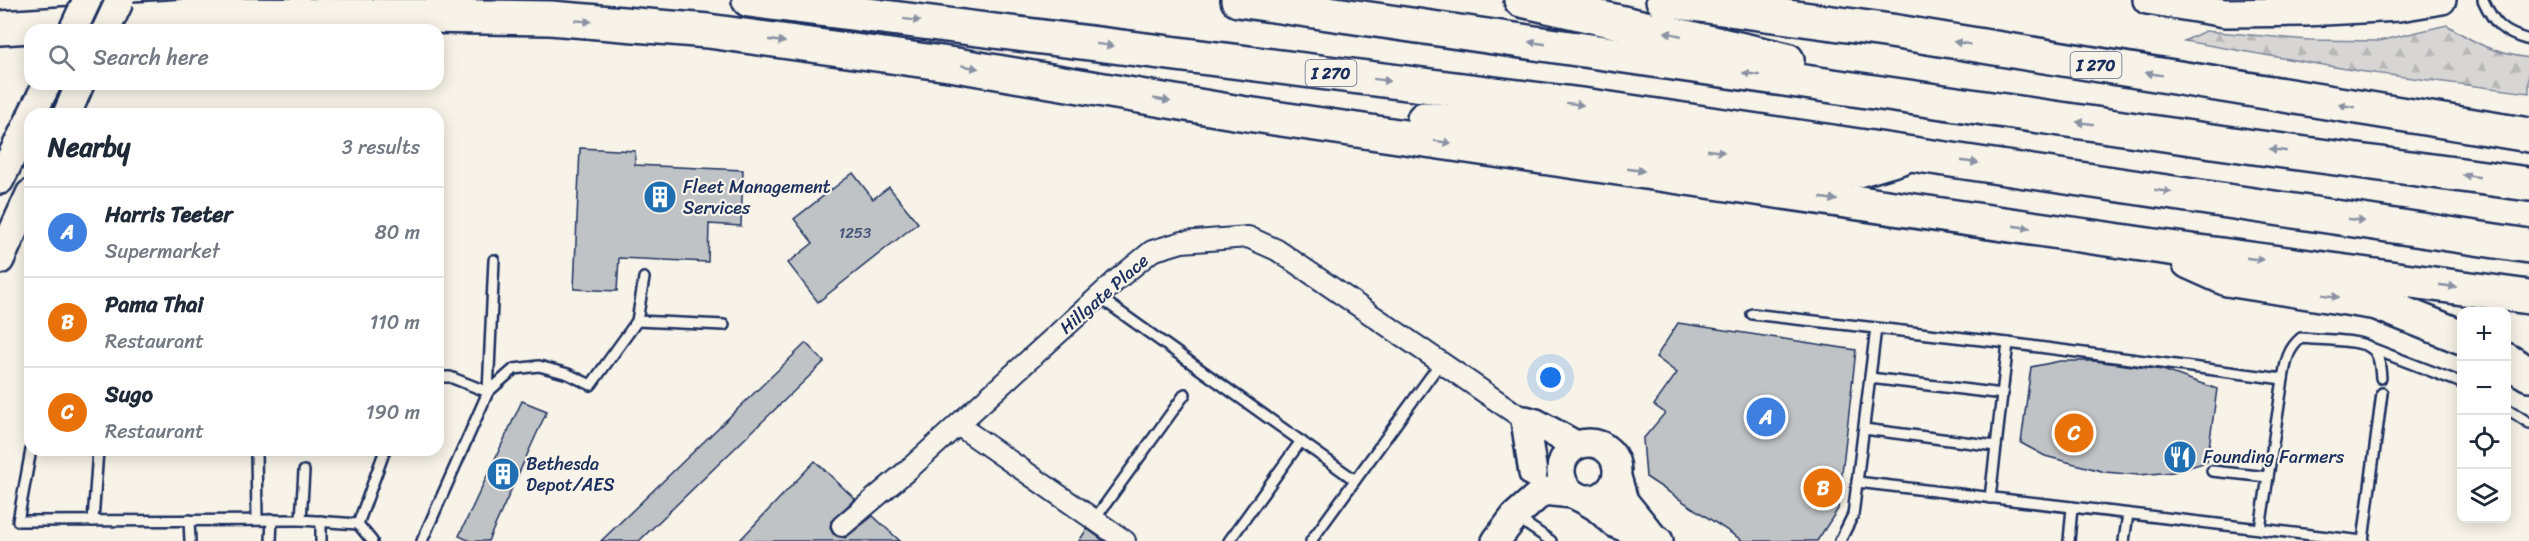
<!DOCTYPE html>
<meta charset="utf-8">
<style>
:root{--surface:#fff;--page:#f6f6f7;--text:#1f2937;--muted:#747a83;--line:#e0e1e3;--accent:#0f766e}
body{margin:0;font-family:Sriracha,sans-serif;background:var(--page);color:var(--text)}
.controls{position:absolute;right:18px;bottom:18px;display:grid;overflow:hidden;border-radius:12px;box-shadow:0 3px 15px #0003}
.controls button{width:54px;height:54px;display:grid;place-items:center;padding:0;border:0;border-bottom:2px solid var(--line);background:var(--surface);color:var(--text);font:30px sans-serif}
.you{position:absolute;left:1551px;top:378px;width:21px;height:21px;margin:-15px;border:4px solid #fff;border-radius:50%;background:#1a73e8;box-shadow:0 0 0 9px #1a73e833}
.badge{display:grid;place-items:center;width:39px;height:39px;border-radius:50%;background:var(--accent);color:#fff;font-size:20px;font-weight:700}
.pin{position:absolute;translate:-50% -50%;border:3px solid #fff;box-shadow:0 2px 6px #0006}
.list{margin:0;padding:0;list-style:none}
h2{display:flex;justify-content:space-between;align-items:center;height:78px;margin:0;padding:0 24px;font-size:26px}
h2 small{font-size:20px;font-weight:400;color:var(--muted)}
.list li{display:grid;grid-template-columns:39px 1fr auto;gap:18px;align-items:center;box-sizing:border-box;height:90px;padding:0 24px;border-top:2px solid var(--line)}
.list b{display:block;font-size:22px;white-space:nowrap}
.list p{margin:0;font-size:20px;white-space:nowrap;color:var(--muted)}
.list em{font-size:20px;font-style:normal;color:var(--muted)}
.icon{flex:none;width:33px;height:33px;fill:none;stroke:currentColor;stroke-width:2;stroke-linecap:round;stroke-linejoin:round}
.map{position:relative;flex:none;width:2529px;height:541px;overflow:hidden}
.search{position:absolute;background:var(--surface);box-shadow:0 3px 15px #0003;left:24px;top:24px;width:420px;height:66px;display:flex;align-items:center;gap:15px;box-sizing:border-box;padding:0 21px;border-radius:18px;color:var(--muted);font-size:22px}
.panel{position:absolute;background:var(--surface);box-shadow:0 3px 15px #0003;left:24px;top:108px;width:420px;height:348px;border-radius:18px}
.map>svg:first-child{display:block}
</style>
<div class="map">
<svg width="2529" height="541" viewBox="0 0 2529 541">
<defs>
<pattern id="forest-firs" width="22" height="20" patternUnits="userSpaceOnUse" patternTransform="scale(1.5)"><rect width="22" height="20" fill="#d7d6d4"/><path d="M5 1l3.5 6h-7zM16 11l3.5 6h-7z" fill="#b8b8b8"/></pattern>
</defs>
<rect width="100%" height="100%" fill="#f7f3e8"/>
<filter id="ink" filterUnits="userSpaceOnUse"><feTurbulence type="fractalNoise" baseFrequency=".0167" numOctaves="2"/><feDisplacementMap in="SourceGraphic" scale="12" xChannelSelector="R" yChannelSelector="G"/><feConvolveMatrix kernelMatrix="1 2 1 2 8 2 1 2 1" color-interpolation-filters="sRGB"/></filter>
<g filter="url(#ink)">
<path fill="url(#forest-firs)" stroke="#798299" stroke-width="1.5" d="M 2447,25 C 2476,44 2494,53 2529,58 L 2529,93 L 2358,71 L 2184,41 L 2205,31 L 2309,40 L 2379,41 Z"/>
<g fill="#c0c3c5" stroke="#1b2f5e" stroke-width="1.5">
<path d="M 580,148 L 635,151 L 635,165 L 743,170 L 741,226 L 709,224 L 708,262 L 619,258 L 617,291 L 574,289 Z"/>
<path d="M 853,173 L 873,199 L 889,187 L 918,223 L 818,302 L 788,263 L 813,243 L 794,219 Z"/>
<path d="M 1678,323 L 1856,350 L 1838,509 L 1817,541 L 1743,541 L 1646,477 L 1643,439 L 1665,413 L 1654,405 L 1677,373 L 1656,357 Z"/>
<path d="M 806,343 L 824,362 L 639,541 L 601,541 Z"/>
<path d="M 2060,361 L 2095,361 L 2163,370 L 2217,389 L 2207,462 L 2173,472 L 2139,475 L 2105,472 L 2045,456 L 2021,443 L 2031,367 Z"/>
<path d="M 522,401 L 547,411 L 488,541 L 470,541 L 459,536 Z"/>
<path d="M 815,461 L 855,499 L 831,521 L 830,528 L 833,534 L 845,538 L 873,516 L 900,541 L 739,541 Z"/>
<path d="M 1087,529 L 1104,541 L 1079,541 Z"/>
</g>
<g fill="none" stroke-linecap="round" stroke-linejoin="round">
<defs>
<g id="lane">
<path d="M 2483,0 C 2494,24 2503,33 2529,40"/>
<path d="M 1099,297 L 1355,480"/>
<path d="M 1752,314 L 2008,343 L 2283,379"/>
<path d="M 637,321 L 724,325"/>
<path d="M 2371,348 L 2462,383"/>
<path d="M 438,377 L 450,377 L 488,392 L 494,260"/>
<path d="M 1870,378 L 2003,394"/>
<path d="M 2506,408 L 2529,423"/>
<path d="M 1864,429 L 1996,446"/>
<path d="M 31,450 L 18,521 L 301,520"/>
<path d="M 256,450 L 257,519"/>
<path d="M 304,471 L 301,520 L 358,524"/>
<path d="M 2212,471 L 2268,477"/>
<path d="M 1857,482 L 2260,529 L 2283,379 C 2286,362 2287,350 2301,338 C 2316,340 2360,339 2371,348 C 2380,354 2380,368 2381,378"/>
<path d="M 1990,498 L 2008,343"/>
<path d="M 1516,517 L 1551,541"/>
<path d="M 189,520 L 190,541"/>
<path d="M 1094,520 L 1185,394"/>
<path d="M 93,521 L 98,450"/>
<path d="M 2260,529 L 2363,541 L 2382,393"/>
<path d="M 271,541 L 272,519"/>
<path d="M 321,541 L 321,521"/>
<path d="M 372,541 L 358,524 L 385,450"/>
<path d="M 422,541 L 488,392 L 514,369 L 539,366 L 568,374 L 591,385 L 637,321 L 644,278"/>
<path d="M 1229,541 L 1301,441"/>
<path d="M 1311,541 L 1441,362"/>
<path d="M 1840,541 L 1853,515 L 1876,328"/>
<path d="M 2069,541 L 2072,507"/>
<path d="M 2124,541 L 2128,514"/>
</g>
<g id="street">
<path d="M 958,425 L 1125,541"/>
<path d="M 842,526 L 909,469 L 1119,278 L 1152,251 L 1182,242 L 1248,237 L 1277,250 L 1525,420"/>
</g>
<g id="secondary">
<path d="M 2147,0 L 2225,13 L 2305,12 L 2399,7 L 2442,0"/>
<path d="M 32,114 L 47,84"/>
<path d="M 67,114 L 80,84"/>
<path d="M 0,180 L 30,119"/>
<path d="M 0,260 L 30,194"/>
<circle cx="1589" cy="471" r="28"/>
<path d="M 1533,473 L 1525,420 L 1536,423 L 1576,445"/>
<path d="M 1617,477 L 1624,501 L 1654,538"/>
<path d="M 1581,498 L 1595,506 L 1616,524 L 1659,541"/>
<path d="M 1496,541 L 1515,516 L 1543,491 L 1573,494"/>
</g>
<g id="highway">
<path d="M 749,0 L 1590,106 L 2529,246"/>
<path d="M 1238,0 L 2254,147 L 2529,184"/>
<path d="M 1521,0 L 1787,60"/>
<path d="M 1663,0 L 1891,31 L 2529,135"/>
<path d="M 0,28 L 205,15 L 419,16 L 550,18 L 708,31 L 956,65 L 1240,113 L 2155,246 L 2529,297"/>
<path d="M 1424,119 L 1566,131 L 1858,170 L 1902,157"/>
<path d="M 2189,262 L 2227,279 L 2377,303 L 2462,337"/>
<path d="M 2506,360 L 2529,374"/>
</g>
</defs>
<use href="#lane" stroke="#1b2f5e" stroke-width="14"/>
<use href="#street" stroke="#1b2f5e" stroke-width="24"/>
<use href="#secondary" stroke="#1b2f5e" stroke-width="32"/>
<use href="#highway" stroke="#1b2f5e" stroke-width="38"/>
<use href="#lane" stroke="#f7f3e8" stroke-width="9"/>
<use href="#street" stroke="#f7f3e8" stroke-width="20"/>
<use href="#secondary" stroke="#f7f3e8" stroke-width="27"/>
<use href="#highway" stroke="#f7f3e8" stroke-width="33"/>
<defs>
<g id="secondary-bridge">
<path d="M 73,30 L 87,0"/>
<path d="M 106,30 L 120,0"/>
</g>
</defs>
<use href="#secondary-bridge" stroke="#1b2f5e" stroke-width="32" stroke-linecap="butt"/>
<use href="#secondary-bridge" stroke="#f7f3e8" stroke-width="27"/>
</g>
<defs><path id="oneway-solid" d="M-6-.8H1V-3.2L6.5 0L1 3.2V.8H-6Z" transform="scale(1.5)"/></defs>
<g fill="#8991a3">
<use href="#oneway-solid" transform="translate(912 20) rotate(7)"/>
<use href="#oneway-solid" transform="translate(583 21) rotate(5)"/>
<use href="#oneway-solid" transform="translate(1673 34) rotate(-167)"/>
<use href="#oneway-solid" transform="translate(777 41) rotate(8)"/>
<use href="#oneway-solid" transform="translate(1537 43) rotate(-172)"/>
<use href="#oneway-solid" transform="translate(1962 43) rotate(-171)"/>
<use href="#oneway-solid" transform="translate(1105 45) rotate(7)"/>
<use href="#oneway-solid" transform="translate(970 67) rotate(10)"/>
<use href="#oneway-solid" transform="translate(1751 74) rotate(-172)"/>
<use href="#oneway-solid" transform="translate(2154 74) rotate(-171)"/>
<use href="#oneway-solid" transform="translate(1382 80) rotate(7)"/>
<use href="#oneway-solid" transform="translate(1162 100) rotate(10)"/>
<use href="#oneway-solid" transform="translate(1575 104) rotate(7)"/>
<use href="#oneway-solid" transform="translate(2347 106) rotate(-171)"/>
<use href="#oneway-solid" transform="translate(2085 123) rotate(-172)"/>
<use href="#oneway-solid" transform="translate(1443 142) rotate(8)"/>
<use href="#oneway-solid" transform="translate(2278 150) rotate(-172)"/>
<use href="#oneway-solid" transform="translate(1716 151) rotate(8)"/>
<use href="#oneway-solid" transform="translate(1970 162) rotate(8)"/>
<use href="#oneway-solid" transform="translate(1636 170) rotate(8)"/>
<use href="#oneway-solid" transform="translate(2471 176) rotate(-172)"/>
<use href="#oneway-solid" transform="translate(2163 191) rotate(8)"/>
<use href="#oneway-solid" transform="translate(1829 199) rotate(8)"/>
<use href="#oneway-solid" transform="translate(2356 220) rotate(8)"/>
<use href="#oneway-solid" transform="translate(2022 227) rotate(8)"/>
<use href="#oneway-solid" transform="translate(2255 259) rotate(8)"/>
<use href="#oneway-solid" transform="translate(2448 286) rotate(8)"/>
<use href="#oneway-solid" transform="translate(2331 296) rotate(9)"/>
</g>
</g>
<defs>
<symbol id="building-disc" viewBox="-11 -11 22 22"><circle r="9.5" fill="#1f6fb2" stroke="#f7f3e8"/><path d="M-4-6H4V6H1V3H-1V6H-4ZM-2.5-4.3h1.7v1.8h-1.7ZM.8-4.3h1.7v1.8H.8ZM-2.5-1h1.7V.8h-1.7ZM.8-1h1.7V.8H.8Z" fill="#fff"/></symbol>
<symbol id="restaurant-disc" viewBox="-11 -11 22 22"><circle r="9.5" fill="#1f6fb2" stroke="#f7f3e8"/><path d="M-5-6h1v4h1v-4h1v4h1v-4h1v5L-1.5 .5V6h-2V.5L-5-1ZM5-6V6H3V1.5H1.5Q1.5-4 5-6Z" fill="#fff"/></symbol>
</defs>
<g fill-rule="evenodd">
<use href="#building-disc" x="641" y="178" width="38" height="38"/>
<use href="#restaurant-disc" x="2161" y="438" width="38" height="38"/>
<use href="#building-disc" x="484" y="455" width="38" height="38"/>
</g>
<g text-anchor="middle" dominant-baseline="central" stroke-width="4.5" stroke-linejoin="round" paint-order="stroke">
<g font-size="15" fill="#445478">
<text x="855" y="233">1253</text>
</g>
<g fill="#f7f3e8" stroke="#5d6a87" stroke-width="1.5">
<rect x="2070.5" y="52" width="51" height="26" rx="4.5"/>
<rect x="1305.5" y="60" width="51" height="26" rx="4.5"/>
</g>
<g font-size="16" font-weight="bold" fill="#1b2f5e">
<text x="2096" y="65">I 270</text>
<text x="1331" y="73">I 270</text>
</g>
<g font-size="18" fill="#1b2f5e" stroke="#f7f3e8" text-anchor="start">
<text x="683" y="187">Fleet Management<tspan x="683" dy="21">Services</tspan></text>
<text x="2203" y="457">Founding Farmers</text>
<text x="526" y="464">Bethesda<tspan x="526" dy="21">Depot/AES</tspan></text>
</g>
<g font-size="18" fill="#1b2f5e" stroke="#f7f3e8">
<text transform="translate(1104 294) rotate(-41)">Hillgate Place</text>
</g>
</g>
</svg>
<div class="controls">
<button>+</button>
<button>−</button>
<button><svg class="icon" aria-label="locate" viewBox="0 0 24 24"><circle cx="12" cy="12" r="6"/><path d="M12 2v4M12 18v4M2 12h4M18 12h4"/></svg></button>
<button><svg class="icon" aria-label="layers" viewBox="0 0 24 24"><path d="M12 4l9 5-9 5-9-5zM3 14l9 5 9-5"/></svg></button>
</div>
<div class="you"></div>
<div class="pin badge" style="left:1766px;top:417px;background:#3f7fe0">A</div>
<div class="pin badge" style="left:1823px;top:488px;background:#e8710a">B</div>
<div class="pin badge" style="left:2074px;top:433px;background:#e8710a">C</div>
<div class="search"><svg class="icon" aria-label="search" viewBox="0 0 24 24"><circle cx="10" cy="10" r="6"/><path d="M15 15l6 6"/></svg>Search here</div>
<section class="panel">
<h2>Nearby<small>3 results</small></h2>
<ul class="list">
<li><span class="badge" style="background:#3f7fe0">A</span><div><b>Harris Teeter</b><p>Supermarket</p></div><em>80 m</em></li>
<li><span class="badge" style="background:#e8710a">B</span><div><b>Pama Thai</b><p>Restaurant</p></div><em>110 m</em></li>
<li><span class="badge" style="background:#e8710a">C</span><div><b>Sugo</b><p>Restaurant</p></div><em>190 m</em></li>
</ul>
</section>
</div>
